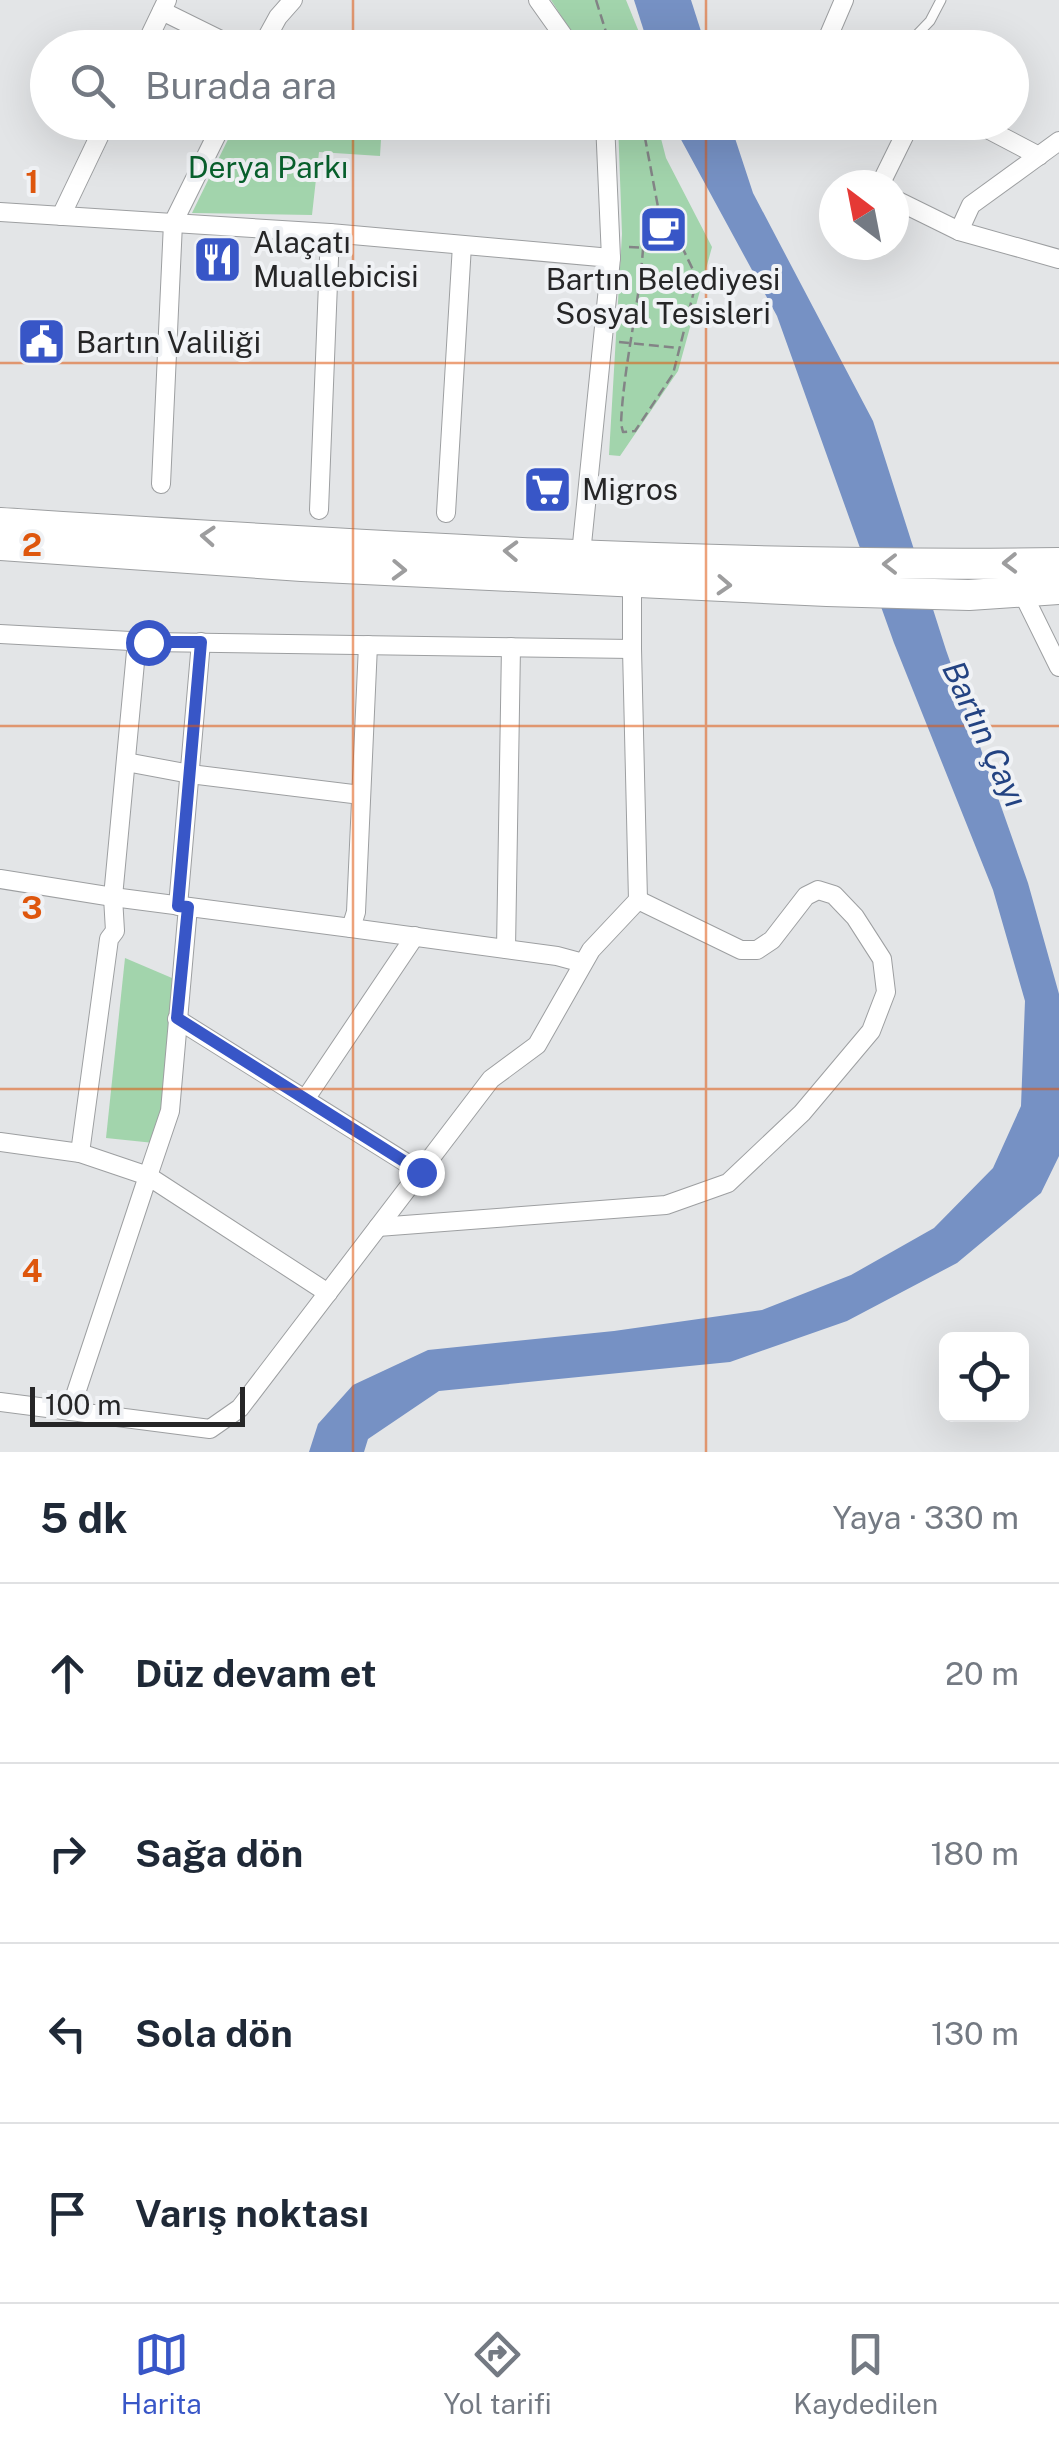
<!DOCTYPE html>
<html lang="tr">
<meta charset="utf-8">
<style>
:root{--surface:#fff;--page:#f6f6f7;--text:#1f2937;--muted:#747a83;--line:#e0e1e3;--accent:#3856c7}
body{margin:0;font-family:"Public Sans",sans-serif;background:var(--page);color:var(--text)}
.controls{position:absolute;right:30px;bottom:30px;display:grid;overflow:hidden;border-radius:15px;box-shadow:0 10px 40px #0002}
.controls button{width:90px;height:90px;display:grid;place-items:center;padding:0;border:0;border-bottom:2px solid var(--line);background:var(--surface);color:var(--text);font:50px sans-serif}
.compass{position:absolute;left:819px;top:170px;width:90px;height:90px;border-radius:50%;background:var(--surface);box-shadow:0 10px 40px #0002;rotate:328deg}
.scale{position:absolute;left:30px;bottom:25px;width:215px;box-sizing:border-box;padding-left:10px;border:5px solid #262627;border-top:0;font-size:28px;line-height:35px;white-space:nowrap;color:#262627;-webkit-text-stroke:8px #f0f2f5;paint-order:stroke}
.stop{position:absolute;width:30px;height:30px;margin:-22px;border:8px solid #3856c7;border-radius:50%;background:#fff}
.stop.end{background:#3856c7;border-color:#fff;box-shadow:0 2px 10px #0008}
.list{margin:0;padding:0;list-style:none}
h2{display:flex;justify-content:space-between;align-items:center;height:130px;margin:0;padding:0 40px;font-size:42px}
h2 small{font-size:32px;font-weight:400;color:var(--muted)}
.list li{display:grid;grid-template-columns:65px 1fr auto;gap:30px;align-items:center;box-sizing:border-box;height:180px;padding:0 40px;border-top:2px solid var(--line)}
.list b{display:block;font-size:38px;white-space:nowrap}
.list em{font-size:32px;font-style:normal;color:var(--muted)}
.icon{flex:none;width:55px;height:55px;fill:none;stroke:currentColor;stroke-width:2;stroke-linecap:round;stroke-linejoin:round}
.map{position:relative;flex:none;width:1059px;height:1452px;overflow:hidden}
.search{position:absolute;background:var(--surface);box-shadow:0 10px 40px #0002;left:30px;right:30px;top:30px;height:110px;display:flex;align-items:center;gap:25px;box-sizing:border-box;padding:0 35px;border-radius:55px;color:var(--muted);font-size:38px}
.sheet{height:850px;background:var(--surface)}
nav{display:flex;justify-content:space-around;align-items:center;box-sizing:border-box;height:140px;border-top:2px solid var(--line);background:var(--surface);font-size:28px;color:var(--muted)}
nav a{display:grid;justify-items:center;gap:5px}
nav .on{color:var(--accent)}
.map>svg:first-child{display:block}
</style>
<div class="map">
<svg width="1059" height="1452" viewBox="0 0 1059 1452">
<rect width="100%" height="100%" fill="#e3e5e7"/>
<g fill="#a2d4ac">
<path d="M 551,0 L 626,0 L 645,47 L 581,47 Z"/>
<path d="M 236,123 L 382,123 L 380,156 L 319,152 L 312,215 L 192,213 Z"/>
<path d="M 618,123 L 657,123 L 666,158 L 712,247 L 678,371 L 620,456 L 609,455 L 622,234 Z"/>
<path d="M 125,958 L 172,978 L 166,1111 L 154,1143 L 106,1138 Z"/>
</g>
<g fill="#7691c4">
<path d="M 634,0 L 691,0 L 706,47 L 649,47 Z"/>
<path d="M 672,123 L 730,123 L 753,193 L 873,421 L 946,650 L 1028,883 L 1059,994 L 1059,1156 L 1041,1193 L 957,1263 L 847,1321 L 730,1362 L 439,1391 L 368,1439 L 364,1452 L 309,1452 L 318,1424 L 353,1385 L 428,1350 L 614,1331 L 762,1310 L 851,1275 L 934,1228 L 993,1168 L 1021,1106 L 1025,1001 L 993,890 L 894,643 L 777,316 Z"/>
</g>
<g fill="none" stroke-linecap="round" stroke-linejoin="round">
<defs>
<path id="lane" d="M 904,48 L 930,21 L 941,0"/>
<g id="street">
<path d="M 538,0 L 572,48"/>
<path d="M 162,11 L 237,48"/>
<path d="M 144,48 L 167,0"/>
<path d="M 261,48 L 278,17 L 293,0"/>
<path d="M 835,48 L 829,35 L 844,0"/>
<path d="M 974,122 L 1039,156"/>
<path d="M 880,185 L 911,122"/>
<path d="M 894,199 L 959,231 L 1059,259"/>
<path d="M 0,212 L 330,233 L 611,258"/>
<path d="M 61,216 L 106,122"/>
<path d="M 959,231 L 971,205 L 1059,141"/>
<path d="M 161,484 L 173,223 L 223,122"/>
<path d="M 319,510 L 330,233"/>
<path d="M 446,513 L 462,245"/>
<path d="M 581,554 L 611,258 L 605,122"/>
<path d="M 1022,592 L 1059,667"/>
<path d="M 0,634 L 149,642 L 632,649 L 632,580"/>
<path d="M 126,762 L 190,774 L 361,795"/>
<path d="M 0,879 L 113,897 L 351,928 L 356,912 L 368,645"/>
<path d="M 178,906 L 201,642"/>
<path d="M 351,928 L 557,956 L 583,963"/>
<path d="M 506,949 L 511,647"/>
<path d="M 177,1019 L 421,1172"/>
<path d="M 306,1098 L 415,936"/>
<path d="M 0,1142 L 80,1153 L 148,1176 L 170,1111 L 188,907"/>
<path d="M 80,1153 L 109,939 L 115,931 L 113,897 L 137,641"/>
<path d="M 378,1227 L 666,1205 L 728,1183 L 802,1113 L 871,1031 L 886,992 L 882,959 L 855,917 L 834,895 L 818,890 L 806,896 L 772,940 L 757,950 L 741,950 L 638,900"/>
<path d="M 0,1402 L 210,1429 L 240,1408 L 491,1079 L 537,1045 L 591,950 L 638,900 L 632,649"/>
<path d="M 70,1411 L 148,1176 L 328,1293"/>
</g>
<g id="highway">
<path d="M 0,523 C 352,545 706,568 1059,563"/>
<path d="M 0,545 L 302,566 L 827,591 L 969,595 L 1059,589"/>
</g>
</defs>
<use href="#lane" stroke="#9d9fa1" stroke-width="11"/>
<use href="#street" stroke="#9d9fa1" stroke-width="20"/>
<use href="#highway" stroke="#9d9fa1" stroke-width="32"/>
<g stroke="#838486" stroke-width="2.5" stroke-dasharray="10 5" stroke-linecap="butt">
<path d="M 596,0 L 611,48"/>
<path d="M 587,46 L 605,34"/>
<path d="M 642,122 L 658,207 L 644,216 C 645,287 624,354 621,424 L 623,432 L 635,431 L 673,374 L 694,291 L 694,272 L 683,249 L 685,217"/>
<path d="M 629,247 L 681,249"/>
<path d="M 642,283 L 693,291"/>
<path d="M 619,342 L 680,348"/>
</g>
<use href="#lane" stroke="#fff" stroke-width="9"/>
<use href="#street" stroke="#fff" stroke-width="18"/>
<use href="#highway" stroke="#fff" stroke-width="30"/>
</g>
<defs><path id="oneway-chevron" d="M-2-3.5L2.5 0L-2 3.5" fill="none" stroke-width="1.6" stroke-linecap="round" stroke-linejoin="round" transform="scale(2.5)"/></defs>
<g stroke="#9d9d9e">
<use href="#oneway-chevron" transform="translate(208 536) rotate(-176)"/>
<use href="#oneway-chevron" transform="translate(511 551) rotate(-178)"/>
<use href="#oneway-chevron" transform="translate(1010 563) rotate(179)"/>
<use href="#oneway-chevron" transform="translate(890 564) rotate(-180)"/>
<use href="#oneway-chevron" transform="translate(399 570) rotate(2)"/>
<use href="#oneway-chevron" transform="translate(724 585) rotate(3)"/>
</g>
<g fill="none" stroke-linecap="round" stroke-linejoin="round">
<path stroke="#3856c7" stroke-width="12" d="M 148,642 L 201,642 L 178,906 L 188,907 L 177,1018 L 421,1172"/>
</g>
<path fill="none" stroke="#de560d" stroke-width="2.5" stroke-opacity="0.55" d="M 353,0 L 353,48M 706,0 L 706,48M 353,122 L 353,1452M 706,122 L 706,1452M 0,363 L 1059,363M 0,726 L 1059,726M 0,1089 L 1059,1089"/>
<defs>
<symbol id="cafe-square" viewBox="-11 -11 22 22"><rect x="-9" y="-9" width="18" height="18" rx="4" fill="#3856c7" stroke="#f0f2f5"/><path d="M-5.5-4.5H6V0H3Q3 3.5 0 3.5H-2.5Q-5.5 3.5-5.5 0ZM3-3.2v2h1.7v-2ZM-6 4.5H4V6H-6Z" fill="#fff"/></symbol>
<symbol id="restaurant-square" viewBox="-11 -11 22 22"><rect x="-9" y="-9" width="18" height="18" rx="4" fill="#3856c7" stroke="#f0f2f5"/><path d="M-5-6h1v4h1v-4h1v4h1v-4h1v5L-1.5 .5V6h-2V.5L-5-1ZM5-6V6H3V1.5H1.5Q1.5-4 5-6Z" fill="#fff"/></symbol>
<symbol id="civic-square" viewBox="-11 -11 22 22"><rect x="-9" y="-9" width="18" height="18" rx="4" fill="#3856c7" stroke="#f0f2f5"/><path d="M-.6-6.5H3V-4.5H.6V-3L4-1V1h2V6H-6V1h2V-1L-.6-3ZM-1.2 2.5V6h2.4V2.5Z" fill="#fff"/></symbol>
<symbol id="supermarket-square" viewBox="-11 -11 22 22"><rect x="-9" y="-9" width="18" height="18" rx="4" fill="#3856c7" stroke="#f0f2f5"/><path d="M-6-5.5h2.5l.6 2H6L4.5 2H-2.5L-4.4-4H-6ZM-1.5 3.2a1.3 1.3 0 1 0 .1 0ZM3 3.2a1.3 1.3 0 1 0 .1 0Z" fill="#fff"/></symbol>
</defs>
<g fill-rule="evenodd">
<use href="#cafe-square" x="636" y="202" width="55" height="55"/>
<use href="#restaurant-square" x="190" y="232" width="55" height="55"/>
<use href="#civic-square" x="14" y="314" width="55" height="55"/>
<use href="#supermarket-square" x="520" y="462" width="55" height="55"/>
</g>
<g text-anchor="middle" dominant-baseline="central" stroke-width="8" stroke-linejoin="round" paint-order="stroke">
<g font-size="30" fill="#08612d" stroke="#f0f2f5">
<text x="268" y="167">Derya Parkı</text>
</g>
<g font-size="30" fill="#262627" stroke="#f0f2f5" text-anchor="start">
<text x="253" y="242">Alaçatı<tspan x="253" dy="34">Muallebicisi</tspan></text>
<text x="663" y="279" text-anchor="middle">Bartın Belediyesi<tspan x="663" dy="34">Sosyal Tesisleri</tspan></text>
<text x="76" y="342">Bartın Valiliği</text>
<text x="582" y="489">Migros</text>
</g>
<g font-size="32" font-style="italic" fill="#234382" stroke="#f0f2f5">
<text transform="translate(985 734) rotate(65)">Bartın Çayı</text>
</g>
</g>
<g font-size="32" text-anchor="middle" font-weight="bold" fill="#de560d" stroke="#f0f2f5" stroke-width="8" stroke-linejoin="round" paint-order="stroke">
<text x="32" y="193">1</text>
<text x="32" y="556">2</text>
<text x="32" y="919">3</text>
<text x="32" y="1282">4</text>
</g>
</svg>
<div class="controls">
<button><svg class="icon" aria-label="locate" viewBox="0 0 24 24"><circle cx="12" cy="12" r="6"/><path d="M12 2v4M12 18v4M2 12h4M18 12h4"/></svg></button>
</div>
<svg class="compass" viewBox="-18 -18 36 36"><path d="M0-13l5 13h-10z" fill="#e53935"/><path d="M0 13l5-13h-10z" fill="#747a83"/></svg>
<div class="scale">100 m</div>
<div class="stop" style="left:148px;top:642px"></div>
<div class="stop end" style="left:421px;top:1172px"></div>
<div class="search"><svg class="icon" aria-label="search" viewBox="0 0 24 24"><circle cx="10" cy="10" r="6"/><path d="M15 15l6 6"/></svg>Burada ara</div>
</div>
<section class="sheet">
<h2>5 dk<small>Yaya · 330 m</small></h2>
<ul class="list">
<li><svg class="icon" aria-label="ahead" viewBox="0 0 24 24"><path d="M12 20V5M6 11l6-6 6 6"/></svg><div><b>Düz devam et</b></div><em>20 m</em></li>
<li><svg class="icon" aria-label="right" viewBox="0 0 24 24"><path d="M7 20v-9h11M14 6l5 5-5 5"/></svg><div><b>Sağa dön</b></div><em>180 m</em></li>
<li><svg class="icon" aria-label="left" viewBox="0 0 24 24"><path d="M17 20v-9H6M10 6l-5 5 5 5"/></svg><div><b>Sola dön</b></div><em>130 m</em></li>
<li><svg class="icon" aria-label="arrive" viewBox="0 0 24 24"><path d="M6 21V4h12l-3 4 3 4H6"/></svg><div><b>Varış noktası</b></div></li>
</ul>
</section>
<nav>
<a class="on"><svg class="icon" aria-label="map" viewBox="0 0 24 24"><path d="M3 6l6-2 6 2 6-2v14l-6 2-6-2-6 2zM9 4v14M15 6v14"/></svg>Harita</a>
<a><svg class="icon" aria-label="directions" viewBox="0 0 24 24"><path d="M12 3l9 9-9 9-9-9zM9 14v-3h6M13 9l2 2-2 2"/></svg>Yol tarifi</a>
<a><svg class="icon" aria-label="saved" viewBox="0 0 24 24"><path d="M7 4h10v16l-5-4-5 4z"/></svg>Kaydedilen</a>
</nav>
